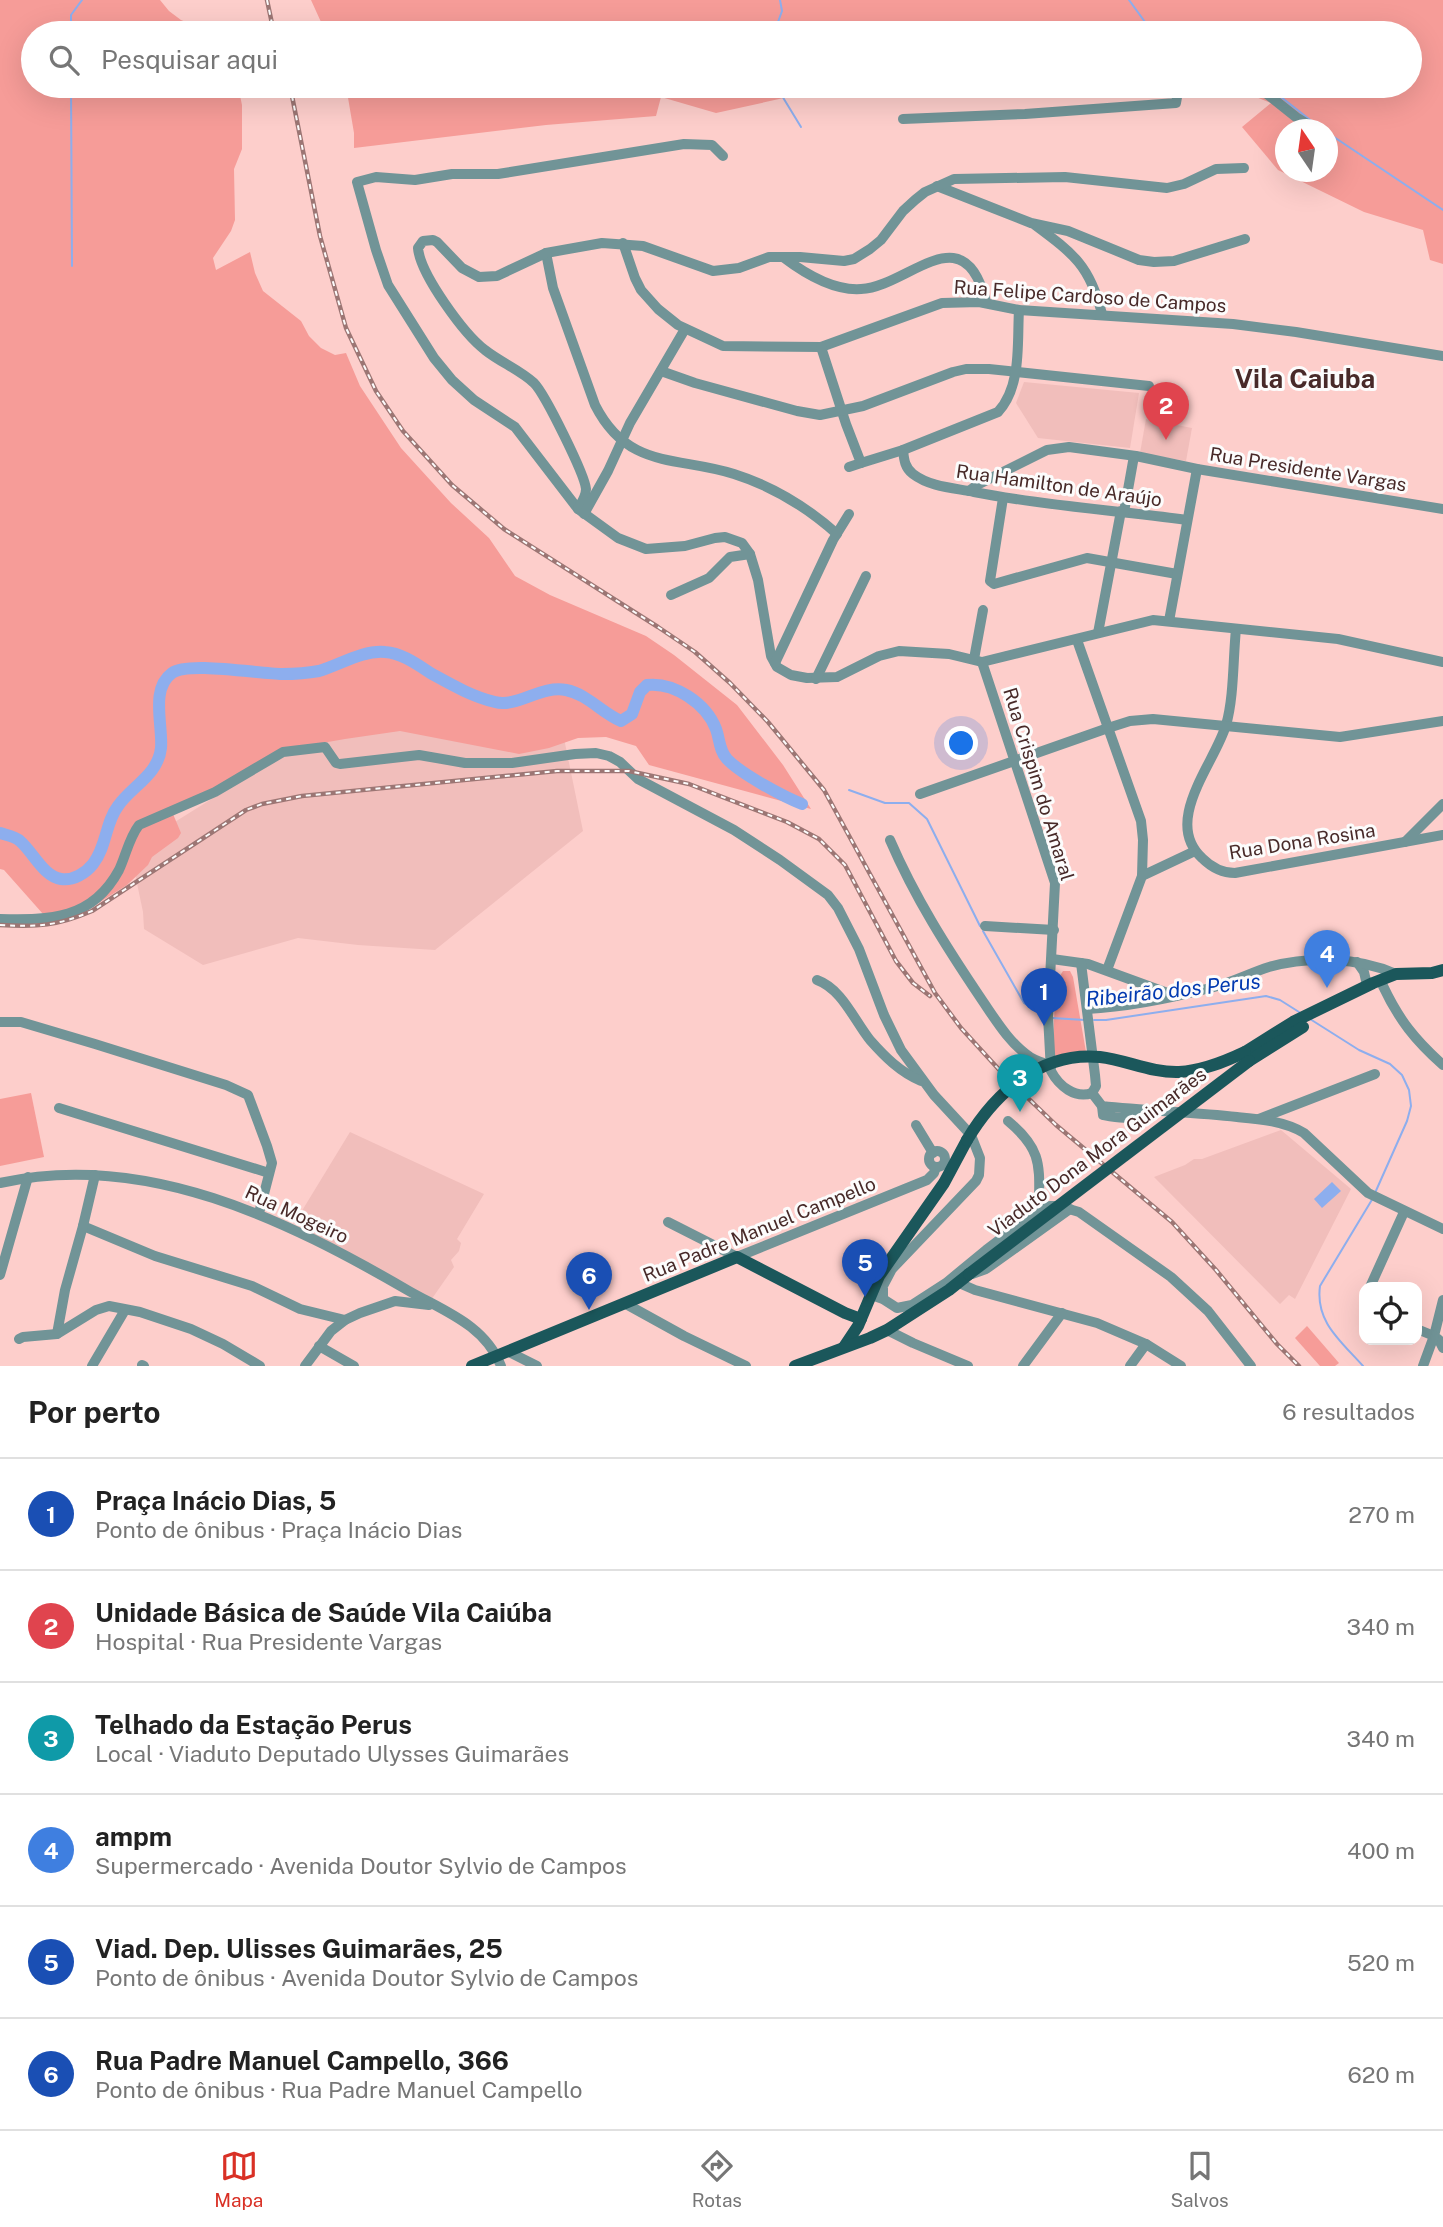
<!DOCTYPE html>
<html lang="pt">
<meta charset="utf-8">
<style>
:root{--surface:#fff;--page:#f6f6f6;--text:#222;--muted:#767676;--line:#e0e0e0;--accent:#d93025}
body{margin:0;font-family:"Public Sans",sans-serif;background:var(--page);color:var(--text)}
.controls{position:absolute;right:21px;bottom:21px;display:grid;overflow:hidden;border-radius:14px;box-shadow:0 7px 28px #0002}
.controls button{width:63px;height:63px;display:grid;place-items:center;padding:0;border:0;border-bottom:2px solid var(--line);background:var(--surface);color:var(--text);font:35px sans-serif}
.compass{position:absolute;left:1275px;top:119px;width:63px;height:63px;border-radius:50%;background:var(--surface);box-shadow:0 7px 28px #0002;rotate:347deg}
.you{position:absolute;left:962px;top:744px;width:24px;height:24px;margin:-18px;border:5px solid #fff;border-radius:50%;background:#1a73e8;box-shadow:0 0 0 10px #1a73e833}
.badge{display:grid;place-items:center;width:46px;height:46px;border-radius:50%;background:var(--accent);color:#fff;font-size:23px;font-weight:700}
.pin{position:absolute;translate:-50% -58px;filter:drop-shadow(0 2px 4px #0008)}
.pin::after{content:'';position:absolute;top:37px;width:24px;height:21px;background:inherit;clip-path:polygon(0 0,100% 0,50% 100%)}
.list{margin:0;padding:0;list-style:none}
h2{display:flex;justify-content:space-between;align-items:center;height:91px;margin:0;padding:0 28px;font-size:30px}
h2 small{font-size:23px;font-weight:400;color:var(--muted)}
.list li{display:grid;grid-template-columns:46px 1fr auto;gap:21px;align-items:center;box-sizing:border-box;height:112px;padding:0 28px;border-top:2px solid var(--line)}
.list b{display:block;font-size:26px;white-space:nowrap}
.list p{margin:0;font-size:23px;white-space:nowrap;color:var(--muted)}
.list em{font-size:23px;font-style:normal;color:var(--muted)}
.icon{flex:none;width:38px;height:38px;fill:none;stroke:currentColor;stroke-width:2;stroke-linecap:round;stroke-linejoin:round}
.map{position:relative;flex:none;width:1443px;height:1366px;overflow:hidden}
.search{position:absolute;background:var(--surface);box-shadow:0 7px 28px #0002;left:21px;right:21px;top:21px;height:77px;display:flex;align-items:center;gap:18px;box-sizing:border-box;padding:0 24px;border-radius:38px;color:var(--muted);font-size:26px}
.sheet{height:763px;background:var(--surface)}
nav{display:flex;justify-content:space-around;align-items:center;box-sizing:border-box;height:98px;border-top:2px solid var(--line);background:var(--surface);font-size:19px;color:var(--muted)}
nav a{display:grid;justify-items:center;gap:4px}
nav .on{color:var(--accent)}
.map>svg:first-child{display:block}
</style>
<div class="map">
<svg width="1443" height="1366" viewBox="0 0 1443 1366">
<rect width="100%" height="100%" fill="#fdcecb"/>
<g fill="#f1bebb">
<path d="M 1024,382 L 1139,393 L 1130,448 L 1038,438 L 1016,403 Z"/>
<path d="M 1146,419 L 1192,428 L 1186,461 L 1140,453 Z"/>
<path d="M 559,714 L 583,831 L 435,950 L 358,945 L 298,938 L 203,965 L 144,929 L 143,912 L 130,850 L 274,760 L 348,735 Z"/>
<path d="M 1281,1130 L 1351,1189 L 1295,1299 L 1289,1295 L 1280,1304 L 1154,1177 L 1185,1165 L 1194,1159 L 1202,1159 Z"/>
<path d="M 350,1132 L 484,1194 L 457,1239 L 461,1243 L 459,1251 L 451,1260 L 454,1267 L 431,1300 L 309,1231 L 300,1214 Z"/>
</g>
<g fill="#f69c98" fill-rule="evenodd">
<path d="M 0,0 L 160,0 L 169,11 L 181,20 L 212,33 L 33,33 L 33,86 L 238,86 L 242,105 L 242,149 L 234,169 L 235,220 L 231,231 L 213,258 L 216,270 L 250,252 L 255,273 L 263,291 L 301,321 L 309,336 L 321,348 L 335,355 L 346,353 L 360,386 L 401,448 L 451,503 L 489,538 L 515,576 L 550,595 L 646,636 L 674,655 L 737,705 L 783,765 L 811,809 L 649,765 L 636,746 L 606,737 L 578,738 L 549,748 L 519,754 L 400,731 L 345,739 L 311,745 L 266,758 L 173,814 L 181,833 L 178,838 L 152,857 L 148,865 L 127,885 L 89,909 L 67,919 L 43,914 L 4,870 L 0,869 Z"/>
<path d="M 311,0 L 1443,0 L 1443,264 L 1430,260 L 1423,230 L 1364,212 L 1278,170 L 1242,127 L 1271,103 L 1228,86 L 1410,86 L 1410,33 L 326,33 ZM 1286,130 L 1328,130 L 1328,172 L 1286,172 Z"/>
<path d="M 346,86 L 838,86 L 716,113 L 661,97 L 656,116 L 546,125 L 354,148 L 354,133 Z"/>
<path d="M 1063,971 L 1070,971 L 1073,977 L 1086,1052 L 1053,1057 C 1054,1037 1053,984 1063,971 Z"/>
<path d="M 31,1093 L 44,1157 L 0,1166 L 0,1099 Z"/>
<path d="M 1307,1326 L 1339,1363 L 1335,1366 L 1320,1366 L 1295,1338 Z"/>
</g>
<path fill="#8daeee" d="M 1332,1182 L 1341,1191 L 1322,1208 L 1314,1199 Z"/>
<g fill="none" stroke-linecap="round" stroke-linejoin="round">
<g stroke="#8daeee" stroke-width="2">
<path d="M 1129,0 L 1153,33"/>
<path d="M 71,33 L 71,15 L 82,0"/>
<path d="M 774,33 L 782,11 L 780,0"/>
<path d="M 71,86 L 72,266"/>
<path d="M 776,86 L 801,127"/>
<path d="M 1267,86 L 1314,123"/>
<path d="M 1328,133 L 1443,210"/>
<path d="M 849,790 L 885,803 L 909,803 L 927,819 L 980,926"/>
<path d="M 983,931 L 1024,1003 L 1043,1016"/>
<path d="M 1052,1018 L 1085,1020"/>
<path d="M 1310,1019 L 1359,1050 L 1390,1064 L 1402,1075 L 1409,1090 L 1411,1106 L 1407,1121 L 1375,1193"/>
<path d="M 1094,1020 L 1106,1020 L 1266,996 L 1280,1000 L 1299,1012"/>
<path d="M 1363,1366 C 1341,1341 1315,1322 1320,1286 L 1373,1198"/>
</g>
<path stroke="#8daeee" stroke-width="12" d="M 0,833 C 6,835 15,836 20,841 C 33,852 43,876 61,879 C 73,881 86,873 93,864 C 107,846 105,823 118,806 C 132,786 158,775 161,748 C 163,725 150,689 172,673 C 188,661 259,674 282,674 C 294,674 308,673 319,671 C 340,665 362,650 385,652 C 402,653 418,665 432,674 C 452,685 473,697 495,702 C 517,708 541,685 566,690 C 587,694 602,713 621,721 L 632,714 L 640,692 L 647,685 C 674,682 706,703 716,729 C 720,740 719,750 727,759 C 741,774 784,797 802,804"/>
<g stroke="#719497" stroke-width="10">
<path d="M 1247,86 L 1267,94 L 1296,117 L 1315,129"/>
<path d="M 903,119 L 1025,114 L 1176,103 L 1179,86"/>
<path d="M 723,156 L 712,145 L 684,144 L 498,174 L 452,174 L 415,180 L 376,177 L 357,182 L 376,250 L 388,285 L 434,358 L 452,380 L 474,400 L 515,427 L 578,509 L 618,538 L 646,549 L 685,546 L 715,538 L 725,537 L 742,543 L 750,554 L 758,580 L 771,656 L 777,667 L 791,675 L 807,678 L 837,677 L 879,656 L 899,651 L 949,654 L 982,662 L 1153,620 L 1338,639 L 1443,662"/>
<path d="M 937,186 L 1031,223 L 1068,231 L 1139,260 L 1154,262 L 1174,261 L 1245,239"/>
<path d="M 1035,225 C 1074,254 1090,266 1102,314"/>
<path d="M 623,243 L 635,278 L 641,290 L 658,309 L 678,325 L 723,346 L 821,347 L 942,303 L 979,302 L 1019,310 L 1233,324 L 1296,332 L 1443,356"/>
<path d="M 546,253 L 553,288 L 595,405 C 628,470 677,456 734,474 C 772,486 808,508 837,534"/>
<path d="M 783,257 C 804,273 833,291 861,289 C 908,287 964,212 986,302"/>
<path d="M 821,347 L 846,424 L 861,463 L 849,467"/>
<path d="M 661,371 L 695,383 L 797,411 L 820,415 L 863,406 L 953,372 L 966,369 L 989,369 L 1149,386"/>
<path d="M 903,450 C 904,460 905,468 913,474 C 930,487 954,488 974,492 C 1045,506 1116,510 1187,520"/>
<path d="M 861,463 L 903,450 L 998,412 C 1022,386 1017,343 1019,310"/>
<path d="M 969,491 L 977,485 L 1047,450 L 1069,447 L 1136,456 L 1197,469 L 1443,509"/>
<path d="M 1003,498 L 990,581 L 994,584 L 1087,558 L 1177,574"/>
<path d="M 578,509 C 581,503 586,497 586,489 C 585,475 545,394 534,383 C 520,370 500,362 485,350 C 464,334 420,274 418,248 L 423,241 L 433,240 L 437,242 L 462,268 L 479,277 L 497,276 L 546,253 L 602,243 L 643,246 L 713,271 L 739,268 L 769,257 L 800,257 L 844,261 L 854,259 L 870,249 L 881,240 L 903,211 L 915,200 L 925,192 L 954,179 L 1065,177 L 1167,188 L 1184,184 L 1216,169 L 1244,168"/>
<path d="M 1124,512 L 1134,456"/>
<path d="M 584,514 L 608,471 L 630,423 L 685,329"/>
<path d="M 671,595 L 709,578 L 730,557 L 750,554"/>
<path d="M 1169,621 L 1197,469"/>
<path d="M 1236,629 C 1233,658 1234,698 1226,725 C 1215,763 1162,821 1202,858 C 1211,867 1221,873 1235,873 L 1443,835"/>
<path d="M 1098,633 L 1121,511"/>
<path d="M 1077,640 L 1141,821 L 1143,840 L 1142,876"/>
<path d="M 974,659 L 983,610"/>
<path d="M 982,662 L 1055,883 L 1048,1016 L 1051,1071 C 1059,1086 1075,1099 1092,1093"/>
<path d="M 775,663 L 833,540 L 849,514"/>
<path d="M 816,679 L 866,576"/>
<path d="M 920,794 L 1108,728 L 1130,721 L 1153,719 L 1340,737 L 1443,721"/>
<path d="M 890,840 C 915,898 947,948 982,1000 C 995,1019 1010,1044 1030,1057 C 1037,1061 1043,1063 1050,1065"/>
<path d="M 1405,842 L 1443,804"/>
<path d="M 0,919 C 50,920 92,920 119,870 C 126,855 129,838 139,825 L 215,792 L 283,752 L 325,747 L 336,763 L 340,764 L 419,755 L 465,763 L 512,763 L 575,754 L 596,753 L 609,756 L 620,762 L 638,779 L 734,830 L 780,860 L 828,895 L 838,908 L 859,949 L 884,1015 L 901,1050 L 934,1095 L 971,1135 L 980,1158 L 979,1175 L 976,1181 L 892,1269 L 883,1286 L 883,1299"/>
<path d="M 985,926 L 1054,930"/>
<path d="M 1052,959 L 1088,964 L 1173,995"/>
<path d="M 1357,962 L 1364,972 L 1367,985"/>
<path d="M 1081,963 L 1095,1075 L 1096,1086 L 1092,1093"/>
<path d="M 1107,970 L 1142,876 L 1195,851"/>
<path d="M 817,980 C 842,989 854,1020 870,1040 C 885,1057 900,1072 921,1081"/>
<path d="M 1383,986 C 1399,1020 1415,1040 1443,1065"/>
<path d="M 1087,1009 C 1130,1007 1172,998 1214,987 C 1233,982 1250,973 1269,967 C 1309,956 1358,957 1396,974"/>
<path d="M 0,1022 L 21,1022 L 95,1044 L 226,1085 L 248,1095 L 267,1146 L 272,1163 L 259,1213"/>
<path d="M 1092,1093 L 1102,1106 C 1147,1111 1192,1112 1237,1117 C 1259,1119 1284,1121 1304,1133 L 1368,1193 L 1443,1229"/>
<path d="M 1102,1106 L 1103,1115 C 1118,1118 1132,1121 1145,1110"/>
<path d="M 59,1108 L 269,1173"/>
<path d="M 1259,1119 L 1375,1074"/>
<path d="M 1008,1121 C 1044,1151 1039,1167 1039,1210"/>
<path d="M 916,1125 L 933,1153"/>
<circle cx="937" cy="1159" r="8"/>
<path d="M 0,1183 C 145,1150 287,1220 409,1291 C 444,1311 485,1325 501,1366"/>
<path d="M 668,1222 L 737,1257 L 927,1180 L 934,1173 L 936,1167"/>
<path d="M 83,1226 L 155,1256 L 252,1286 L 300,1309 L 345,1320"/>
<path d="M 972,1274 L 986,1269 L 1070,1209"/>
<path d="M 0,1275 L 28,1177"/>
<path d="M 959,1283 L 975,1290 L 1097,1323 L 1146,1344 L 1181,1366"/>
<path d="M 1370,1287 L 1404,1212"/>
<path d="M 877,1297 L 883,1299 L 897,1308 L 912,1305 L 946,1283 L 986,1250 L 1039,1210 L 1050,1206 L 1059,1206 L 1079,1212 L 1171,1277 L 1208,1311 L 1251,1366"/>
<path d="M 1443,1300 L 1434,1336 L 1439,1340 L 1443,1348"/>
<path d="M 626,1304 L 684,1336 L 746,1366"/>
<path d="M 1417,1329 L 1434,1336 L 1423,1366"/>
<path d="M 887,1330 L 913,1343 L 968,1366"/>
<path d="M 57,1334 L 65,1290 L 83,1226 L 95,1175"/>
<path d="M 19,1339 L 23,1337 L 57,1334 L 96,1310 L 109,1306 L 140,1312 L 191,1329 L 223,1344 L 260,1366"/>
<path d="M 319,1346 L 354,1366"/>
<path d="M 509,1352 L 537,1366"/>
<path d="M 142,1365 L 144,1366"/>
<path d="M 92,1366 L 125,1310"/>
<path d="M 305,1366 L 331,1331 L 345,1320 L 360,1313 L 395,1301 L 429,1305"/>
<path d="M 1023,1366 L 1062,1313"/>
<path d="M 1130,1366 L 1146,1344"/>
</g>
<g stroke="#1b575b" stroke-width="12">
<path d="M 1245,1052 L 1293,1022 L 1373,983 L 1396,974 L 1432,973 L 1443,970"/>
<path d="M 1249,1061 L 1303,1027"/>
<path d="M 844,1347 L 858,1326 L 879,1276 L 944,1183 L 967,1140"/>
<path d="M 472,1366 L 737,1257 L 845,1313 L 861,1319"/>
<path d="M 795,1366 L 870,1338 L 887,1330 L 949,1290 L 969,1274"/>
</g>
<defs>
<g id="rail">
<path d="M 267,0 L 274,33"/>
<path d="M 290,86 L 320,236 L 346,328 L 376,391 L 403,431 L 452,485 L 504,529 L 658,627 L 695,652 L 730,683 L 768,722 L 824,790 L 935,993 L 961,1028 L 1004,1075 L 1056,1125 L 1172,1222 L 1216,1270 L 1277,1344 L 1299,1366"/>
<path d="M 0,925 C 38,927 57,926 92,911 L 246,810 L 262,804 L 302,796 L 557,771 L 629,771 L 689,784 L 787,822 L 819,839 L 845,865 L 896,961 L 913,983 L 930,996"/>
</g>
</defs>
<use href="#rail" stroke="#9c7674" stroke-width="4.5"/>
<use href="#rail" stroke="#fcfcfc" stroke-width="2" stroke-dasharray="5" stroke-linecap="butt"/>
<g stroke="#1b575b" stroke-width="12">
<path d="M 967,1140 C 995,1093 1041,1051 1100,1057 C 1126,1060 1152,1073 1179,1072 C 1202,1071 1224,1062 1245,1052"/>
<path d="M 969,1274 L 1249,1061"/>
</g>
</g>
<g text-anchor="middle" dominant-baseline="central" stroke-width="6" stroke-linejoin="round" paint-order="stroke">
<g font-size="19" fill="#482a29" stroke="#fcfcfc">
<text transform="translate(1090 296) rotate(4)">Rua Felipe Cardoso de Campos</text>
<text transform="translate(1308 469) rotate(9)">Rua Presidente Vargas</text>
<text transform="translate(1059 485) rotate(8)">Rua Hamilton de Araújo</text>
<text transform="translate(1039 784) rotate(73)">Rua Crispim do Amaral</text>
<text transform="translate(1302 841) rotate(-9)">Rua Dona Rosina</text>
<text transform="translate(1097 1152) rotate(-37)">Viaduto Dona Mora Guimarães</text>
<text transform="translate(297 1214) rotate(25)">Rua Mogeiro</text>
<text transform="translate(759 1229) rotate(-22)">Rua Padre Manuel Campello</text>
</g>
<g font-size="21" font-style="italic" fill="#0139b0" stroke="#fcfcfc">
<text transform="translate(1173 990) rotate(-6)">Ribeirão dos Perus</text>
</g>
<g font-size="26" font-weight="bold" fill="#482a29" stroke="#fcfcfc">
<text x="1305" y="378">Vila Caiuba</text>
</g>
</g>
</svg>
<div class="controls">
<button><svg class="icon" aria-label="locate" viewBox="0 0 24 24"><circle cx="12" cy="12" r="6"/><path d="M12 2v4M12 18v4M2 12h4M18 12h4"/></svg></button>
</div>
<svg class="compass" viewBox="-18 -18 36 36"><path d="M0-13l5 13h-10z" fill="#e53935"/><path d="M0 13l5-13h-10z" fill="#767676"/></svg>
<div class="you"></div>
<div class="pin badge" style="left:1044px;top:1026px;background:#1a4fb4">1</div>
<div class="pin badge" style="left:1166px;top:440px;background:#e0444e">2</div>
<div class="pin badge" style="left:1020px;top:1112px;background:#0f9aa8">3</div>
<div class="pin badge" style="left:1327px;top:988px;background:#3f7fe0">4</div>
<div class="pin badge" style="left:865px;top:1297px;background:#1a4fb4">5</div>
<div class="pin badge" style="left:589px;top:1310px;background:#1a4fb4">6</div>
<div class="search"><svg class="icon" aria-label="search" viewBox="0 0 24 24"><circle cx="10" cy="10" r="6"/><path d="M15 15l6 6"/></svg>Pesquisar aqui</div>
</div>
<section class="sheet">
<h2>Por perto<small>6 resultados</small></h2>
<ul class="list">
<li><span class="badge" style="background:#1a4fb4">1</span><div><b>Praça Inácio Dias, 5</b><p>Ponto de ônibus · Praça Inácio Dias</p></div><em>270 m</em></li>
<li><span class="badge" style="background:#e0444e">2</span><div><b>Unidade Básica de Saúde Vila Caiúba</b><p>Hospital · Rua Presidente Vargas</p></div><em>340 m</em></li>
<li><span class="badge" style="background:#0f9aa8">3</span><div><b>Telhado da Estação Perus</b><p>Local · Viaduto Deputado Ulysses Guimarães</p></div><em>340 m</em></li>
<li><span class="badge" style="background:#3f7fe0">4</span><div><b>ampm</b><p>Supermercado · Avenida Doutor Sylvio de Campos</p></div><em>400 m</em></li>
<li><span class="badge" style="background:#1a4fb4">5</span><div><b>Viad. Dep. Ulisses Guimarães, 25</b><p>Ponto de ônibus · Avenida Doutor Sylvio de Campos</p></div><em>520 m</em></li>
<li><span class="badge" style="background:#1a4fb4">6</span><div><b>Rua Padre Manuel Campello, 366</b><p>Ponto de ônibus · Rua Padre Manuel Campello</p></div><em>620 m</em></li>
</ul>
</section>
<nav>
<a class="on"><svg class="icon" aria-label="map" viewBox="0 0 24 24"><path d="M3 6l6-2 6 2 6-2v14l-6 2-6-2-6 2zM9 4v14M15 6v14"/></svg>Mapa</a>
<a><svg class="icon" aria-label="directions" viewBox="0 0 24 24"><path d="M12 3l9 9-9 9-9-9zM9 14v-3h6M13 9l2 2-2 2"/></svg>Rotas</a>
<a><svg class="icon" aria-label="saved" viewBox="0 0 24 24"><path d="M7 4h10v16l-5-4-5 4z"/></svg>Salvos</a>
</nav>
